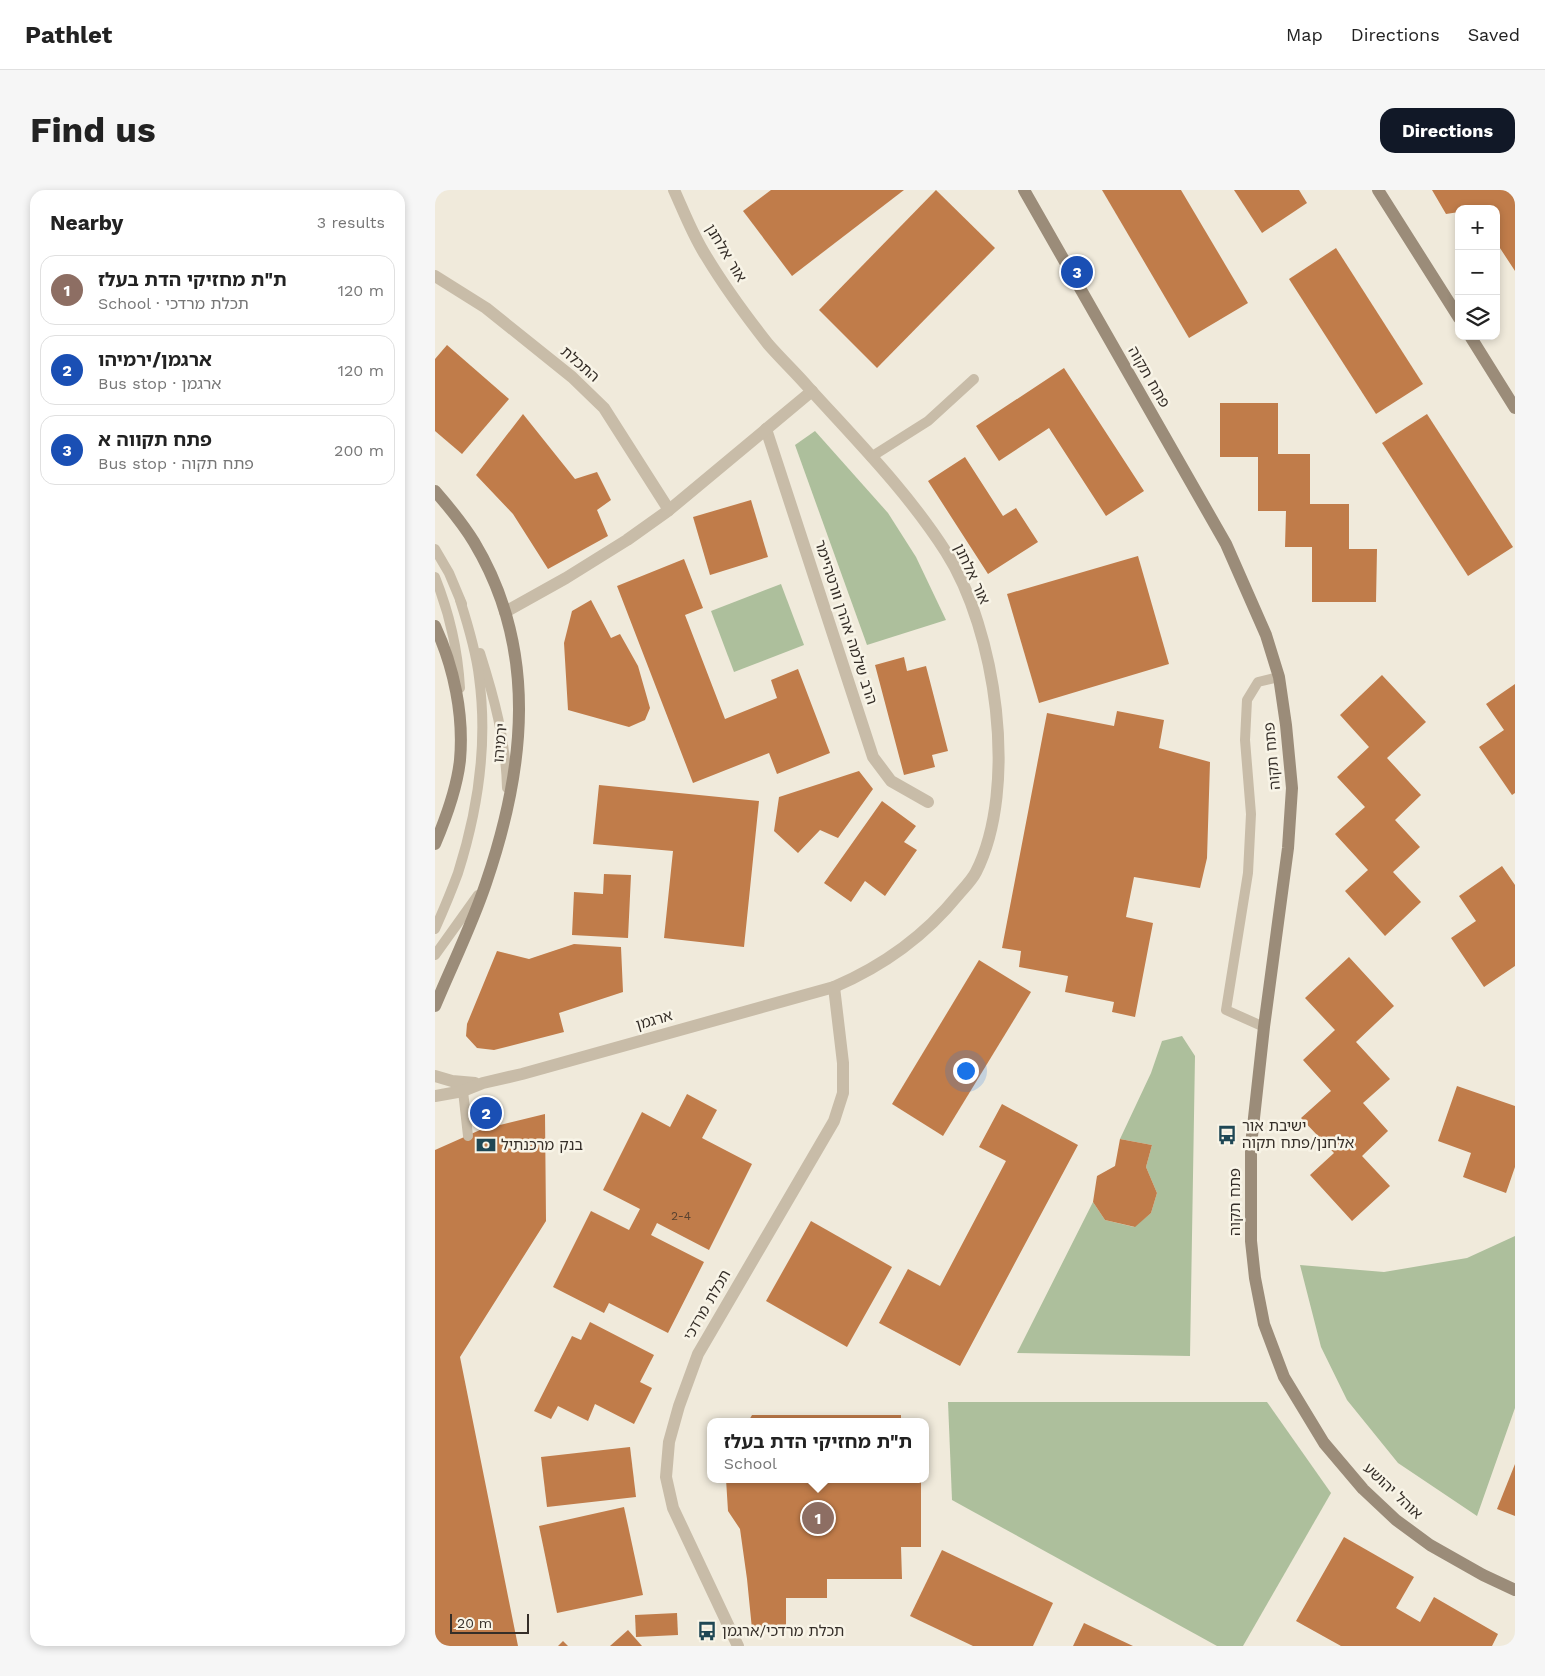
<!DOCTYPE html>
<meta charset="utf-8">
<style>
:root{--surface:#fff;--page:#f6f6f6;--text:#222;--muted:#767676;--line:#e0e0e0;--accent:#111827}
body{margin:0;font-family:"Work Sans","Noto Sans Hebrew",sans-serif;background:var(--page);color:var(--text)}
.controls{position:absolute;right:15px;top:15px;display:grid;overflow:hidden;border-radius:10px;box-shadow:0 2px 8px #0003}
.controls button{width:45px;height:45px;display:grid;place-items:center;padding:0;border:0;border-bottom:1px solid var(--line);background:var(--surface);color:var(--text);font:25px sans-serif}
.scale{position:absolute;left:15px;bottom:12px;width:79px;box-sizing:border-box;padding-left:5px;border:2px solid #352e28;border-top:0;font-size:14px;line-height:18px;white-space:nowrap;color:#352e28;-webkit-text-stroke:4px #f8f4e7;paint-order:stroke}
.you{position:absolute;left:530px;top:880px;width:18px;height:18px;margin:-12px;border:4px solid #fff;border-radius:50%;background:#1a73e8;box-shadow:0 0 0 8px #1a73e833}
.badge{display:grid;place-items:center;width:32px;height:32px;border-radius:50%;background:var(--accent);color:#fff;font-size:16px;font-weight:700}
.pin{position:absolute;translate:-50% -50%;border:2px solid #fff;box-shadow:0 1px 5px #0006}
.popup{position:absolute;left:272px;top:1228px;width:222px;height:65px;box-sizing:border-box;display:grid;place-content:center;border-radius:10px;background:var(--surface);filter:drop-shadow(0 1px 4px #0005);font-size:16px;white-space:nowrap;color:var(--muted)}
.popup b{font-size:19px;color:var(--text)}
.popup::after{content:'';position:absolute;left:50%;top:100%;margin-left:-10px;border:10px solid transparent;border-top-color:var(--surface)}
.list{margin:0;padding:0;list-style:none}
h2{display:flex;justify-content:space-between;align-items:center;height:65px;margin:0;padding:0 20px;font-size:21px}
h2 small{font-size:16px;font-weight:400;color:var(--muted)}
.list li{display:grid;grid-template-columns:32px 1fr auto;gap:15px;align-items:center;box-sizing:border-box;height:70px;margin:0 10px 10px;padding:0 10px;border:1px solid var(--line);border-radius:15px}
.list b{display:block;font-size:19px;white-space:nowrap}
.list p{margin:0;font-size:16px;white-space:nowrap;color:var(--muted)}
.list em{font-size:16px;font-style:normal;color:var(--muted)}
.icon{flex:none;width:28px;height:28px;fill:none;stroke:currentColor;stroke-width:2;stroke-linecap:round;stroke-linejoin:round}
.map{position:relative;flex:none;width:1080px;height:1456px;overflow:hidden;border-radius:15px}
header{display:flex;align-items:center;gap:30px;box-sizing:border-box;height:70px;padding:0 25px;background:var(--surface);border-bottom:1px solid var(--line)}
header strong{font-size:24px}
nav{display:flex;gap:28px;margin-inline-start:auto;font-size:18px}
.intro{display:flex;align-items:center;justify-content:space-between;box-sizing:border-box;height:120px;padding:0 30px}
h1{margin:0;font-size:35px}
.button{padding:12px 22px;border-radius:15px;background:var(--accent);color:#fff;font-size:18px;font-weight:700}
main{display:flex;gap:30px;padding:0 30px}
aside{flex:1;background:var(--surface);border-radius:15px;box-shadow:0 2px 8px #0003}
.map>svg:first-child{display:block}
</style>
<header>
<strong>Pathlet</strong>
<nav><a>Map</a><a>Directions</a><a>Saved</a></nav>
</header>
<div class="intro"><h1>Find us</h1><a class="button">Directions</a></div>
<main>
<aside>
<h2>Nearby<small>3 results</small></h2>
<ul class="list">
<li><span class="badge" style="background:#8d6e63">1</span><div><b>ת&quot;ת מחזיקי הדת בעלז</b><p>School · תכלת מרדכי</p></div><em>120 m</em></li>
<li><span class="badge" style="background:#1a4fb4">2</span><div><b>ארגמן/ירמיהו</b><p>Bus stop · ארגמן</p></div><em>120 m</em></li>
<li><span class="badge" style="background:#1a4fb4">3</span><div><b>פתח תקווה א</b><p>Bus stop · פתח תקוה</p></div><em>200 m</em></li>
</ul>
</aside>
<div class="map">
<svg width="1080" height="1456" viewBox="0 0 1080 1456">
<rect width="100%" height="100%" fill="#f0eadb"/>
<g fill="#adbf9c">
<path d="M 380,241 L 453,323 L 481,367 L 511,430 L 432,455 L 360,255 Z"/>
<path d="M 346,394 L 369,455 L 299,482 L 276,421 Z"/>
<path d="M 747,846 L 760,866 L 755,1166 L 582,1163 L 658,1012 L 670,1030 L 699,1037 L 716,1023 L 722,1003 L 711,977 L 717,955 L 685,949 L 716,883 L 727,851 Z"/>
<path d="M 1080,1046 L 1080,1218 L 1042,1326 L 963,1273 L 912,1210 L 886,1157 L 865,1075 L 949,1082 L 1032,1068 Z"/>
<path d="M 513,1212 L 832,1212 L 896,1303 L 808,1456 L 782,1456 L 517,1310 Z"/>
</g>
<g fill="#c07c4a">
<path d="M 336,0 L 469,0 L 357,86 L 308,21 Z"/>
<path d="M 501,0 L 560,58 L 442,178 L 384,120 Z"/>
<path d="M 667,0 L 746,0 L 813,113 L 754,148 Z"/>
<path d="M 799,0 L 864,0 L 872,13 L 827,43 Z"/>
<path d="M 997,0 L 1080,0 L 1080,81 L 1061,52 L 1061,19 L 1024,19 L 1024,22 L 1011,24 Z"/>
<path d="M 901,58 L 988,194 L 941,224 L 854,89 Z"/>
<path d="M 12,155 L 74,209 L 27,264 L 0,241 L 0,169 Z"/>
<path d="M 629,178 L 709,301 L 671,326 L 614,238 L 564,271 L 541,236 Z"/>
<path d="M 785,213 L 843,213 L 843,264 L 875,264 L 875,314 L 914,314 L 914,359 L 942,359 L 941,412 L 877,412 L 877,357 L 850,357 L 851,321 L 823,321 L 823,267 L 785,267 Z"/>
<path d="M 88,224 L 140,289 L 162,282 L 176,310 L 162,320 L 173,346 L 113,379 L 78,324 L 41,285 Z"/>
<path d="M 992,224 L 1078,357 L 1033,386 L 947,253 Z"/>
<path d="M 530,267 L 568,326 L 581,318 L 603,352 L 553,384 L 493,291 Z"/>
<path d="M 316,310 L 333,367 L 275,385 L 258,327 Z"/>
<path d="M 703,366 L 734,474 L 604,513 L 572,404 Z"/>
<path d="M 249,369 L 268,418 L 250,425 L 290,529 L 342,508 L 336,490 L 363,479 L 395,563 L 342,584 L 334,563 L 258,593 L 182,396 Z"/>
<path d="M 156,410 L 176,448 L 185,444 L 203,476 L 215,518 L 210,530 L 194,537 L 133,520 L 129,453 L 137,421 Z"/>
<path d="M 469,467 L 472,481 L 491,476 L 513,561 L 497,565 L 500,577 L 469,585 L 440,475 Z"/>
<path d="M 947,485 L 991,532 L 952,568 L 986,605 L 960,630 L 985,657 L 958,682 L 986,712 L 950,746 L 910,701 L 933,680 L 900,644 L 930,617 L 902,587 L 934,557 L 905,525 Z"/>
<path d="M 1080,494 L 1080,603 L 1077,605 L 1044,557 L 1069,540 L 1051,514 Z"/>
<path d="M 682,521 L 729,530 L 724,558 L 775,572 L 772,668 L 765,698 L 699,687 L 691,727 L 718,733 L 700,827 L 677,822 L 679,812 L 630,802 L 633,786 L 584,777 L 586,761 L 567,758 L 612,523 L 679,536 Z"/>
<path d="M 424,581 L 438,599 L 403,648 L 385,640 L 363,663 L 339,641 L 344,607 Z"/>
<path d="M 164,595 L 324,611 L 309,757 L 229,748 L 238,661 L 158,654 Z"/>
<path d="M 447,611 L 481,636 L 469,652 L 482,660 L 450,706 L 430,691 L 416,712 L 389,693 Z"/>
<path d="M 1067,676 L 1080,695 L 1080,776 L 1049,797 L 1016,748 L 1041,731 L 1024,706 Z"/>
<path d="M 169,684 L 196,685 L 193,748 L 137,745 L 139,702 L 168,704 Z"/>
<path d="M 139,754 L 186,757 L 188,802 L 124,823 L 129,842 L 59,860 L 42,858 L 31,846 L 32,834 L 62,761 L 94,769 Z"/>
<path d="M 914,767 L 959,816 L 921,852 L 955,889 L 928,913 L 953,941 L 927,966 L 955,996 L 917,1031 L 875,985 L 899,963 L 866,928 L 896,901 L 868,870 L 900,840 L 870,808 Z"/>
<path d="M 544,770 L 596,802 L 508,946 L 457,914 Z"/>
<path d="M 1022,896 L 1080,916 L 1080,977 L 1071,1003 L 1028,987 L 1036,963 L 1003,951 Z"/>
<path d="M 252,904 L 282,920 L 267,948 L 317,974 L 274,1060 L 222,1033 L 216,1045 L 269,1072 L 233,1143 L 174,1113 L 169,1123 L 118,1097 L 156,1021 L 194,1040 L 205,1019 L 168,1000 L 207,922 L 235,937 Z"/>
<path d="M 567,914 L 643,955 L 525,1176 L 444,1133 L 473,1079 L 505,1096 L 571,971 L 544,957 Z"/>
<path d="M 110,924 L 111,1031 L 25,1167 L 83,1456 L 0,1456 L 0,960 L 45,940 Z"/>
<path d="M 685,949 L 717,955 L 711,977 L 722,1003 L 716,1023 L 700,1037 L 670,1030 L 658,1012 L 662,986 L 680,976 Z"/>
<path d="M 376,1031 L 457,1077 L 412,1157 L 331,1111 Z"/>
<path d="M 155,1132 L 219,1165 L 205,1192 L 217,1198 L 199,1234 L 160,1214 L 153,1231 L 123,1216 L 116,1229 L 99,1221 L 137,1146 L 146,1150 Z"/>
<path d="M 317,1225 L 466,1225 L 466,1232 L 313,1232 Z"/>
<path d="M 195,1257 L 201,1307 L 112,1317 L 106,1267 Z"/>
<path d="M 1080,1274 L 1080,1326 L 1062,1319 Z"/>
<path d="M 291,1289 L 486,1289 L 486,1357 L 466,1357 L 467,1389 L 392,1389 L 392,1408 L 351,1408 L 351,1439 L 317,1439 L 312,1389 L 305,1339 L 293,1321 Z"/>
<path d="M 189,1317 L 208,1405 L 122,1423 L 104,1336 Z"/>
<path d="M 909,1347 L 979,1387 L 961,1418 L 985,1432 L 999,1407 L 1063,1444 L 1057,1456 L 906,1456 L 861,1431 Z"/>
<path d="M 507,1360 L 618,1413 L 598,1456 L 538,1456 L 475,1426 Z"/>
<path d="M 242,1423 L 243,1445 L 201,1447 L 200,1425 Z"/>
<path d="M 649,1433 L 698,1456 L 638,1456 Z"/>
<path d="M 193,1440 L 207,1456 L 175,1456 Z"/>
<path d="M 128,1451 L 133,1456 L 123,1456 Z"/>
</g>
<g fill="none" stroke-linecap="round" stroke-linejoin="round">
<g stroke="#c8bca8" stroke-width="10">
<path d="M 436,267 L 493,231 L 539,189"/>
<path d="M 0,359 L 14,383 L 27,414"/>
<path d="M 0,387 C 14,422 23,461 25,498"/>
<path d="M 45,463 C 59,507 71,551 72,598"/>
<path d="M 0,739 C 8,721 16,702 23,683 C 43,620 53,553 44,487 C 41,461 33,435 25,410"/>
<path d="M 0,765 L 43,705"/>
<path d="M 829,837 L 791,820 L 813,683 L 816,624 L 810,550 L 812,510 L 823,492 L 844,487"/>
<path d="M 28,901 L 33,946"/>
</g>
<g stroke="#c8bca8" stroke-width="12">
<path d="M 0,86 L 51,118 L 137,187 L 169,218 L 234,320"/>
<path d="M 331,239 L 438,567 L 456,591 L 493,612"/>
<path d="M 70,422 L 131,388 L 192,350 L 234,320 L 377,201"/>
<path d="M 0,886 L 17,891 L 40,893"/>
<path d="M 0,906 L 28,901 L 48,893 L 87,884 L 399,797 C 448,776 489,747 523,705 C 529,698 537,690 541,682 C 584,597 561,440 511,362 C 472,301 421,250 373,197 C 360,182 346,169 333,154 C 311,126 289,96 271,66 C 258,46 249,22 239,0"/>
<path d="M 303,1456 L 238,1318 L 231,1287 L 234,1252 L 244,1216 L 263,1164 L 399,931 L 408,903 L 408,873 L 399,797"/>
</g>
<g stroke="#9b8c79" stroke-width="12">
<path d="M 589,0 L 791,354 L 831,445 L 844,487 L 851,535 L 857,598 L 853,658 L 829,837 L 816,955 L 816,1051 L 820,1088 L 829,1134 L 849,1187 L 889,1253 L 928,1299 L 961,1330 L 995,1355 L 1048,1385 L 1080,1400"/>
<path d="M 943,0 L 1024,128"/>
<path d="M 1035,146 L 1080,218"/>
<path d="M 0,301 C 14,317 28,334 39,352 C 104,460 90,579 51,693 C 37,735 17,775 0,816"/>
<path d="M 0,436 C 19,477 29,525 25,570 C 22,598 11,628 0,654"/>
</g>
</g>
<defs>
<symbol id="bus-bare" viewBox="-9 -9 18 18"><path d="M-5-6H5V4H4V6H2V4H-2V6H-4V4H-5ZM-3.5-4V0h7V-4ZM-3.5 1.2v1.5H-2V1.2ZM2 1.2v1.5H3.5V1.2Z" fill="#1f4754" stroke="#f8f4e7" stroke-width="2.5" paint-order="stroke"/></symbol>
<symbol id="bank-bare" viewBox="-9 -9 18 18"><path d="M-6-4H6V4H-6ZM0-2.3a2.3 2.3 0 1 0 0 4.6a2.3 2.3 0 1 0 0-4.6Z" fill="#1f4754" stroke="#f8f4e7" stroke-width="2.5" paint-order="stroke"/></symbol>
</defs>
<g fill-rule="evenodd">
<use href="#bus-bare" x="778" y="931" width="28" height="28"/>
<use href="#bank-bare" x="37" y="941" width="28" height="28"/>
<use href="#bus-bare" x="258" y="1427" width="28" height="28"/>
</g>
<g text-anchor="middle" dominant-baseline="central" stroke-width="5" stroke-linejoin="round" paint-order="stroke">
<g font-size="12" fill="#584230">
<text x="246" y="1026">2-4</text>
</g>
<g font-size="15" fill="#352e28" stroke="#f8f4e7">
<text transform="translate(291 63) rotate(59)">אור אלחנן</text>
<text transform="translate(145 174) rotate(41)">התכלת</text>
<text transform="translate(714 187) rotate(60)">פתח תקוה</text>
<text transform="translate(537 384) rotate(65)">אור אלחנן</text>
<text transform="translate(411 432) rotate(72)">הרב שלמה אהרן וורטהיימר</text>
<text transform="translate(65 553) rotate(-85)">ירמיהו</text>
<text transform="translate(837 566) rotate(-95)">פתח תקוה</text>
<text transform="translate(219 830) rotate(-16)">ארגמן</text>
<text transform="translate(800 1012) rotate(-90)">פתח תקוה</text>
<text transform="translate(272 1115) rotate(-60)">תכלת מרדכי</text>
<text transform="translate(958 1301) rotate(43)">אוהל יהושע</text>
</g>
<g font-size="15" fill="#352e28" stroke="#f8f4e7" text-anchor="start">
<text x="807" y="936">ישיבת אור<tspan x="807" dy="17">אלחנן/פתח תקוה</tspan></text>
<text x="66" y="955">בנק מרכנתיל</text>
<text x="287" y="1441">תכלת מרדכי/ארגמן</text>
</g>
</g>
</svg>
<div class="controls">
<button>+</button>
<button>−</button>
<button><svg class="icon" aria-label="layers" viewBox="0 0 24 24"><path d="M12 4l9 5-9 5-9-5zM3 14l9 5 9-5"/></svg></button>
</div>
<div class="scale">20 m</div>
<div class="you"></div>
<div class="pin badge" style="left:383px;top:1328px;background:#8d6e63">1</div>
<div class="popup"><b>ת&quot;ת מחזיקי הדת בעלז</b>School</div>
<div class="pin badge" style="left:51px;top:923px;background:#1a4fb4">2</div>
<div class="pin badge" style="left:642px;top:82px;background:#1a4fb4">3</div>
</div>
</main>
